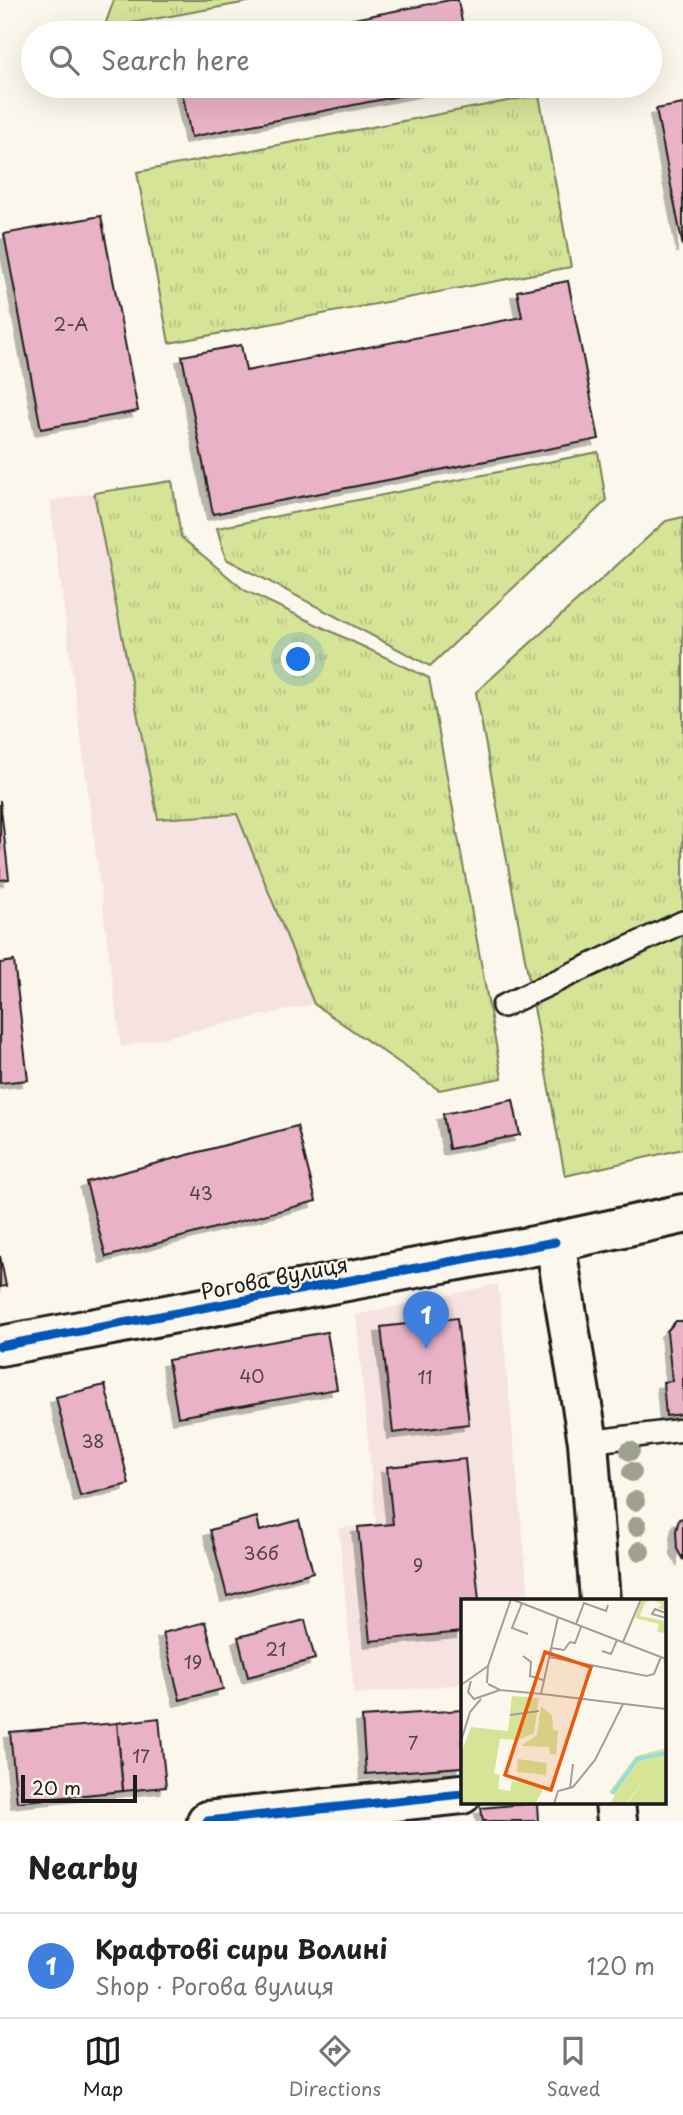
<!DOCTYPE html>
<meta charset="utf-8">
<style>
:root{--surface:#fff;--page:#f6f6f6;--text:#202124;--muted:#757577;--line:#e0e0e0;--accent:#1c1c1c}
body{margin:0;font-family:"Playpen Sans",sans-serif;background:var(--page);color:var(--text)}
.scale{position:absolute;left:21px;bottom:18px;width:116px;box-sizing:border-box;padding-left:7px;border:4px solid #1c1c1c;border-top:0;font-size:19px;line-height:24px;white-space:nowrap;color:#1c1c1c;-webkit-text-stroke:5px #fbf7ec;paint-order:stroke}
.you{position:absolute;left:299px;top:660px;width:24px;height:24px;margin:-18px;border:5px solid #fff;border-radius:50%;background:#1a73e8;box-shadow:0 0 0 10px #1a73e833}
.badge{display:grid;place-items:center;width:46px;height:46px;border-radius:50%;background:var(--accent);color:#fff;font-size:23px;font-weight:700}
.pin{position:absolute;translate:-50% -58px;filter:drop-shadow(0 2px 4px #0008)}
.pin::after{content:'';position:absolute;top:37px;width:24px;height:21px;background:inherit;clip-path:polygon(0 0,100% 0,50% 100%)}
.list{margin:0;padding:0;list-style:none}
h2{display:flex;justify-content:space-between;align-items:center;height:91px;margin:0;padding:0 28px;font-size:30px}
h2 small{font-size:23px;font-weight:400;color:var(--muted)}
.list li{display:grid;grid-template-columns:46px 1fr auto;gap:21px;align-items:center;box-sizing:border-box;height:105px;padding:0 28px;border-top:2px solid var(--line)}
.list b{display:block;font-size:26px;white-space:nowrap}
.list p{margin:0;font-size:23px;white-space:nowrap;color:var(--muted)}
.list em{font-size:23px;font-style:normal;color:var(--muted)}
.icon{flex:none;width:38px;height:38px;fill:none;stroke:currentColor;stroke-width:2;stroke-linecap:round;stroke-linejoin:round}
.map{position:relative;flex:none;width:683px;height:1821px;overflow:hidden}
.search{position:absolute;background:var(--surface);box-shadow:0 7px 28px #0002;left:21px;right:21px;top:21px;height:77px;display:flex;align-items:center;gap:18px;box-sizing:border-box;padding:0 24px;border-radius:38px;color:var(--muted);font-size:26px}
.sheet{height:196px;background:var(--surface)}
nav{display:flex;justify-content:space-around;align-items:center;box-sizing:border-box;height:98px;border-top:2px solid var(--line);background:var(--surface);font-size:19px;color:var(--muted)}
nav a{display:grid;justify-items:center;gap:4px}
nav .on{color:var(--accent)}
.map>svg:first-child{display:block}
</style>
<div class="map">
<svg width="683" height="1821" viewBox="0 0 683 1821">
<defs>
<pattern id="grass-tufts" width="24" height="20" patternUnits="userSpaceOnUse" patternTransform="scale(1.75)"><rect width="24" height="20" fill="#d5e497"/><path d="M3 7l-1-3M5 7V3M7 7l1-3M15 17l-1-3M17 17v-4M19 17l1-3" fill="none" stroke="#b6c382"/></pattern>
<filter id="shadow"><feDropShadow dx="-6" dy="6" stdDeviation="0" flood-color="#0004"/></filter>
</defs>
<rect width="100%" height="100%" fill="#fbf7ec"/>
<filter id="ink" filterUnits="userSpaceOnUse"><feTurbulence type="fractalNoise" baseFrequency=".0143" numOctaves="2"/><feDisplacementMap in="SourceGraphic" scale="14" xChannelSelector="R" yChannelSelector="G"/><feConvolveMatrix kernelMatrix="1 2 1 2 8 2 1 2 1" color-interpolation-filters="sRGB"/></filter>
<g filter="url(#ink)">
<g fill="#f6e2e1">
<path d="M 94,493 L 158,819 L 237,813 L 314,1004 L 121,1047 L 50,501 Z"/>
<path d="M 498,1284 L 529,1600 L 462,1601 L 462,1684 L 354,1694 L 339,1528 L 376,1524 L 356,1315 Z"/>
</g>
<g fill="url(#grass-tufts)" stroke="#78805a" stroke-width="2">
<path d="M 114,0 L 259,0 L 104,28 Z"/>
<path d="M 539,95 L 571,267 L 169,343 L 137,172 Z"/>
<path d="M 598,452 L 606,501 L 430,666 L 226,559 L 217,528 Z"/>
<path d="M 172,481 L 181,537 L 244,590 L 429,678 L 502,1078 L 439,1090 L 314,1004 L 237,814 L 158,819 L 94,493 Z"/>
<path d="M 683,517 L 683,1149 L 565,1176 L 476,692 L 666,521 Z"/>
</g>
<g fill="#eab2c7" stroke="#1c1c1c" stroke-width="2" filter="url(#shadow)">
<path d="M 450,0 L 458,0 L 464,33 L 283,33 Z"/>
<path d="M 181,86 L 450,86 L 191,137 Z"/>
<path d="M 683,104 L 683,247 L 656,109 Z"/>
<path d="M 101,216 L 138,411 L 41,429 L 4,234 Z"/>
<path d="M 568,281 L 599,439 L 213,514 L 182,356 L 241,345 L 246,371 L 522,317 L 517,291 Z"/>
<path d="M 0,800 L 9,879 L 0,880 Z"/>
<path d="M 14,961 L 28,1080 L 0,1083 L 0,963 Z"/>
<path d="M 513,1100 L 520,1135 L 449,1149 L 443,1114 Z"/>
<path d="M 297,1126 L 316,1201 L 106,1257 L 86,1182 Z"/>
<path d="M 0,1256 L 6,1286 L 0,1287 Z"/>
<path d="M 457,1318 L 469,1424 L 393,1433 L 381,1327 Z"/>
<path d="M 676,1321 L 683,1321 L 683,1414 L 666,1416 L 663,1382 L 672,1381 L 667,1331 Z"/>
<path d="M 327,1332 L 337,1389 L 178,1417 L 168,1360 Z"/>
<path d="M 105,1385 L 129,1484 L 80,1496 L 56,1397 Z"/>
<path d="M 465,1459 L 479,1601 L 462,1601 L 462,1632 L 370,1641 L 358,1527 L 393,1524 L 387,1467 Z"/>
<path d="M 257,1517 L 260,1531 L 299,1520 L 313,1572 L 227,1596 L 210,1530 Z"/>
<path d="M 683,1518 L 683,1560 L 677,1549 L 676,1531 L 679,1519 Z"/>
<path d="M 305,1620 L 315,1659 L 248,1677 L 238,1637 Z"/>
<path d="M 205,1622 L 223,1689 L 180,1700 L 163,1633 Z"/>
<path d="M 462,1710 L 462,1767 L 366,1774 L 362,1717 Z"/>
<path d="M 159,1718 L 166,1787 L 123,1791 L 117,1723 Z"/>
<path d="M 117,1723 L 123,1791 L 17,1802 L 10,1732 Z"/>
<path d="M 537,1803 L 538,1821 L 483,1821 L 481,1808 Z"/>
</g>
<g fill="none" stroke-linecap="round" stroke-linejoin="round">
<defs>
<g id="service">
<path d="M 503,1006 L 683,922"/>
<path d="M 588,1442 L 683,1430"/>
</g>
<g id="minor">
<path d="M 0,1346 L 555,1242"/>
<path d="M 207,1821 L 462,1794"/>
</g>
<g id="secondary">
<path d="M 600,1601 L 588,1442 L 555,1242 L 683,1214"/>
<path d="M 615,1802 L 617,1821"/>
</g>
</defs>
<use href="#service" stroke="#1c1c1c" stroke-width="26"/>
<use href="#minor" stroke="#1c1c1c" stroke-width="44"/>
<use href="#secondary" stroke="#1c1c1c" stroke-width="44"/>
<use href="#service" stroke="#fbf7ec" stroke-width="21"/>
<use href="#minor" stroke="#fbf7ec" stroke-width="38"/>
<use href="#secondary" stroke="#fbf7ec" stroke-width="38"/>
<defs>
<g id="cycleway">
<path d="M 0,1346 L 555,1242"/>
<path d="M 207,1821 L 462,1794"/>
</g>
</defs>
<use href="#cycleway" stroke="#fbf7ec" stroke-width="13"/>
<use href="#cycleway" stroke="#0057b8" stroke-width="9"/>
</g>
<g fill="#9fa08e">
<circle cx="630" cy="1451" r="10"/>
<circle cx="632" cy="1472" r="10"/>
<circle cx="635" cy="1501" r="10"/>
<circle cx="637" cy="1526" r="10"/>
<circle cx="640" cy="1551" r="10"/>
</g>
</g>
<g text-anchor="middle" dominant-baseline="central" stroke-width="5" stroke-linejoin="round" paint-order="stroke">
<g font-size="18" fill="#504247">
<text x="71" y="323">2-А</text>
<text x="201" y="1192">43</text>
<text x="252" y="1375">40</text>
<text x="425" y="1376">11</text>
<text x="93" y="1440">38</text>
<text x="261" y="1552">36б</text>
<text x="418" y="1564">9</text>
<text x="276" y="1648">21</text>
<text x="193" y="1661">19</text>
<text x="413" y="1742">7</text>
<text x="141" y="1755">17</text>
</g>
<g font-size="21" fill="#1c1c1c" stroke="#fbf7ec">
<text transform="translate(274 1277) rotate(-11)">Рогова вулиця</text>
</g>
</g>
<g transform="translate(461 1599)">
<rect width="205" height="205" fill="#fbf7ec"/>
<path d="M 181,0 L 204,0 L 204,11 L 197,9 L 201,5 L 190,1 L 184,4 L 179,17 L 205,22 L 205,35 L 196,32 L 198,25 L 174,19 ZM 51,97 L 78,99 L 73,134 L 57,141 L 39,140 L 33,175 L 39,176 L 37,190 L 49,192 L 51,182 L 84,187 L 74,205 L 0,205 L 0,155 L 10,128 L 47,132 ZM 80,107 L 91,116 L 92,131 L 97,132 L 95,156 L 89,155 L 88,148 L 60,147 L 76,136 ZM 57,160 L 86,164 L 85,176 L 56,173 Z" fill="#d5e497"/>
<path d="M 205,168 L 205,205 L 149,205 L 154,196 L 167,204 L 186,176 Z" fill="#d5e497"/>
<path d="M 205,149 L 205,159 L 179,164 L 154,196 L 148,193 L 175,157 Z" fill="#d5e497"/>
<path d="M 205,159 L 205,168 L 186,176 L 166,204 L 154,196 L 179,164 Z" fill="#d5e497"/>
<path fill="none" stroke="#8edfe5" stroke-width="3.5" d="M 151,195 L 176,160 L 205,154"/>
<path fill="none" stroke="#a29f99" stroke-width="2" d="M 50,0 L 205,60M 61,4 L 51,29 L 67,35M 205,14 L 194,10 L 191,15 L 205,19M 115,25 L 123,4 L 145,12 L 147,6M 162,43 L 180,0M 90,49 L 103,51 L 109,43 L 114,44 L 120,28M 141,52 L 150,55 L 156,41M 62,57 L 70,63 L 69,77 L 82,81M 88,58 L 186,77 L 193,75 L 200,58M 10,82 L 7,93 L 13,100 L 39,91M 26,84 L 27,67 L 50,0M 27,85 L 39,91 L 80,95 L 97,18M 0,86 L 27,67M 81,95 L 205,110M 49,116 L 78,112M 0,142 L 9,113 L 20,100M 109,189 L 112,165M 93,205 L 97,192 L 112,188 L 134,161 L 162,105"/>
<path fill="#e8590c" fill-opacity="0.15" stroke="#e8590c" stroke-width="3.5" d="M 84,53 L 130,68 L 90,191 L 44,176 Z"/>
<rect width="205" height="205" fill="none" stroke="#1c1c1c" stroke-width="3.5"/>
</g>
</svg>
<div class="scale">20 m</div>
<div class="you"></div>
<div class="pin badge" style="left:426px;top:1349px;background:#3f7fe0">1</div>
<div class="search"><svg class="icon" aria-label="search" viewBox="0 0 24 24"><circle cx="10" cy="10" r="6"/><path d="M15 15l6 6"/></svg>Search here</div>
</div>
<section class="sheet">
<h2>Nearby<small></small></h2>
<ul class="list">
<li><span class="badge" style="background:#3f7fe0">1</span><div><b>Крафтові сири Волині</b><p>Shop · Рогова вулиця</p></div><em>120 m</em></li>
</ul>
</section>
<nav>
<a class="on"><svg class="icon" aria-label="map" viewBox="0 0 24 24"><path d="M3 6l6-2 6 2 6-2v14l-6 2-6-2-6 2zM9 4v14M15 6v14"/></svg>Map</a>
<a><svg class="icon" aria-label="directions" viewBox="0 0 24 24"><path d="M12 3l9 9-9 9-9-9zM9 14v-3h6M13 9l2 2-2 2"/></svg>Directions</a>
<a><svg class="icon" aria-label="saved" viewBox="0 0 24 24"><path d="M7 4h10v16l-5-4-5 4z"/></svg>Saved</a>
</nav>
